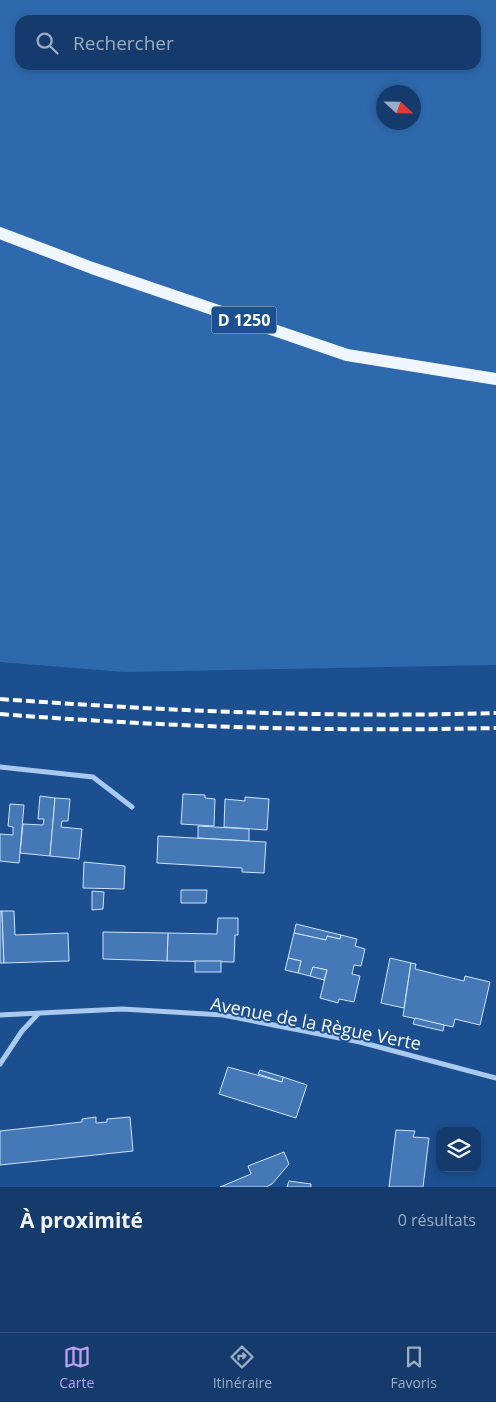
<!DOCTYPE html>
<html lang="fr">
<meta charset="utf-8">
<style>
:root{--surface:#143b6b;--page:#1d4271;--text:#f1f3f6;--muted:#9dadc1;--line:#33557e;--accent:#bca0f2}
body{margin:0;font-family:"Open Sans",sans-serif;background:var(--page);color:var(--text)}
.controls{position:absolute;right:15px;bottom:15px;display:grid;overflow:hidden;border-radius:10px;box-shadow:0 2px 8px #0003}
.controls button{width:45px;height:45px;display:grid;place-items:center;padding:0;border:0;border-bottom:1px solid var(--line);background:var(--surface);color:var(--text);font:25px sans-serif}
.compass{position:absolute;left:376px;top:85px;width:45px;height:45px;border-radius:50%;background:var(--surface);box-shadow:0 2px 8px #0003;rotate:112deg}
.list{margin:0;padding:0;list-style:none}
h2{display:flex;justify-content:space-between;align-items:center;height:65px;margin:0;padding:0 20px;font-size:21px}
h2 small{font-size:16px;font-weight:400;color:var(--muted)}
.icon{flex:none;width:28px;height:28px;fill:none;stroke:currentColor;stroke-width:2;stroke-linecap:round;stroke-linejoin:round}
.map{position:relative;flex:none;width:496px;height:1187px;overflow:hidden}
.search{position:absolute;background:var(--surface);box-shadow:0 2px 8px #0003;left:15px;right:15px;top:15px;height:55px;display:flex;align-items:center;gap:12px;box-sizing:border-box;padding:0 18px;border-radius:15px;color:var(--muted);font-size:19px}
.sheet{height:145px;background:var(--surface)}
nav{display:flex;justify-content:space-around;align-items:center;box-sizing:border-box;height:70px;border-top:1px solid var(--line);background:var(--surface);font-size:14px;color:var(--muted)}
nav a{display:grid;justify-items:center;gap:2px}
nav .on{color:var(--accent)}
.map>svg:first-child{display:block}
</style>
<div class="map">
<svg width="496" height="1187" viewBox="0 0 496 1187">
<rect width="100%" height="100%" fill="#1b4f8f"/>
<path fill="#2e69ad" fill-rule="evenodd" d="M 0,0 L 496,0 L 496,665 L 124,672 L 0,662 ZM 20,20 L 476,20 L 476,65 L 20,65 ZM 384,92 L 414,92 L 414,122 L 384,122 Z"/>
<g fill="#4478b7" stroke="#cfe3fa">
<path d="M 183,794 L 205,795 L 205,798 L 215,799 L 214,826 L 181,824 Z"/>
<path d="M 40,796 L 55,798 L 50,856 L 20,853 L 23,824 L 43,825 L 44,819 L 38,819 Z"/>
<path d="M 245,797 L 269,799 L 267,830 L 224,827 L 225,799 L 245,801 Z"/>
<path d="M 55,798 L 70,799 L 68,821 L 62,821 L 61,827 L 82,829 L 79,859 L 50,856 Z"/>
<path d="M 10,804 L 24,805 L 19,863 L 0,861 L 0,834 L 13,835 L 13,827 L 8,826 Z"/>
<path d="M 198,826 L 249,829 L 249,841 L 198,838 Z"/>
<path d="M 158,836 L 266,842 L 264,873 L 242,872 L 242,868 L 157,863 Z"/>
<path d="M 84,862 L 125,866 L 124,889 L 83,888 Z"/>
<path d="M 181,890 L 207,890 L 206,903 L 181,903 Z"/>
<path d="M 92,891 L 104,892 L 103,909 L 92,910 Z"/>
<path d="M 0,911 L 2,911 L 4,963 L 0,963 Z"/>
<path d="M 2,911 L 14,911 L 15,935 L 68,933 L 69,961 L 4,963 Z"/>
<path d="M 218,918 L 238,918 L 238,935 L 235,935 L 234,962 L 167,961 L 168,933 L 217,934 Z"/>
<path d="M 296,924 L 341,935 L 340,939 L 327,936 L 326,940 L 294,933 Z"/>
<path d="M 103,932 L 168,933 L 167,961 L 103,959 Z"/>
<path d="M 294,933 L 326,940 L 327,936 L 340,939 L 341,935 L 357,939 L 355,946 L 365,949 L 361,966 L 354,965 L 352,974 L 360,976 L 354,1002 L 339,999 L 338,1003 L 320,998 L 327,970 L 313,967 L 310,976 L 298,973 L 301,961 L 288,958 Z"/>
<path d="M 288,958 L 301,961 L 298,973 L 285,970 Z"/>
<path d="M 390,958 L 411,963 L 404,1008 L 381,1003 Z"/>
<rect x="195" y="961" width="26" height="11"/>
<path d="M 411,963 L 416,964 L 415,969 L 464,981 L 465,976 L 490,982 L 480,1025 L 455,1019 L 453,1027 L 403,1016 Z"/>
<path d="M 313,967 L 327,970 L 324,980 L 310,976 Z"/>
<path d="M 415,1018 L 444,1025 L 443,1031 L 413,1024 Z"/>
<path d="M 228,1067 L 282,1082 L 283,1077 L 307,1085 L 296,1118 L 219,1094 Z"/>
<path d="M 260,1070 L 283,1077 L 282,1082 L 258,1074 Z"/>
<path d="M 96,1117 L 96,1123 L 107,1122 L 107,1119 L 130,1117 L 133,1151 L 0,1165 L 0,1131 L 82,1122 L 82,1119 Z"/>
<path d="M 396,1130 L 415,1131 L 413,1137 L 429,1138 L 423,1187 L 389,1187 Z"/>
<path d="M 284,1152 L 289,1164 L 272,1184 L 266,1187 L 220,1187 L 251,1174 L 248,1166 Z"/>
<path d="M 289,1181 L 311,1184 L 311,1187 L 287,1187 Z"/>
</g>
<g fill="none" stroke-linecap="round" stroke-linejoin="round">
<g stroke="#a9c9ee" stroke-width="5">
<path d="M 0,767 L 93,777 L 132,807"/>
<path d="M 0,1015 L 122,1009 L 223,1015 L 360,1042 L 496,1078"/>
<path d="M 0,1064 L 22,1031 L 38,1014"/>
</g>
<path stroke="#f0f6ff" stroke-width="12" d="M 0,233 L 92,268 L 347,355 L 496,379"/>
<g stroke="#fff" stroke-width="4" stroke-dasharray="9 4" stroke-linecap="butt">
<path d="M 0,699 C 165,711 331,718 496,713"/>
<path d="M 0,714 C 165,727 330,732 496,728"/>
</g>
</g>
<g text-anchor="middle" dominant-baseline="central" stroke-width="4" stroke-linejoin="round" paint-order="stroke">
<rect fill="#1b4f8f" stroke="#bbcadd" stroke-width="1" x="211.5" y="306.5" width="65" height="27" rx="4"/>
<g font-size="16" font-weight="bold" fill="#fff">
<text x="244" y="320">D 1250</text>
</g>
<g font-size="18" fill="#fff" stroke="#1b4f8f">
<text transform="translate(316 1023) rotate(11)">Avenue de la Règue Verte</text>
</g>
</g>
</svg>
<div class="controls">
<button><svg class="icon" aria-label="layers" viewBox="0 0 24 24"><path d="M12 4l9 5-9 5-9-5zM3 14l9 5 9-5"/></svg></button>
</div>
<svg class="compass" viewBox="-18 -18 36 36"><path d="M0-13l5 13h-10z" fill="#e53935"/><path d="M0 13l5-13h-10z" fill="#9dadc1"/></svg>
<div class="search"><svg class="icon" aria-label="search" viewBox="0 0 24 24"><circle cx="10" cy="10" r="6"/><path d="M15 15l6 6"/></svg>Rechercher</div>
</div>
<section class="sheet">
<h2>À proximité<small>0 résultats</small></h2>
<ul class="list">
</ul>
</section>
<nav>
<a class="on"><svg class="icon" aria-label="map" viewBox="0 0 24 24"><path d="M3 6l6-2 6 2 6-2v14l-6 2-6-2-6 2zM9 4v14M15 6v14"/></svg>Carte</a>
<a><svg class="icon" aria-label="directions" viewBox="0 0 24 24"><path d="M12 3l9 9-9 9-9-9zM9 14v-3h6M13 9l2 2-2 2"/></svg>Itinéraire</a>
<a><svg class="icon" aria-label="saved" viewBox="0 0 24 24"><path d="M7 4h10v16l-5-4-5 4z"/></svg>Favoris</a>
</nav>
